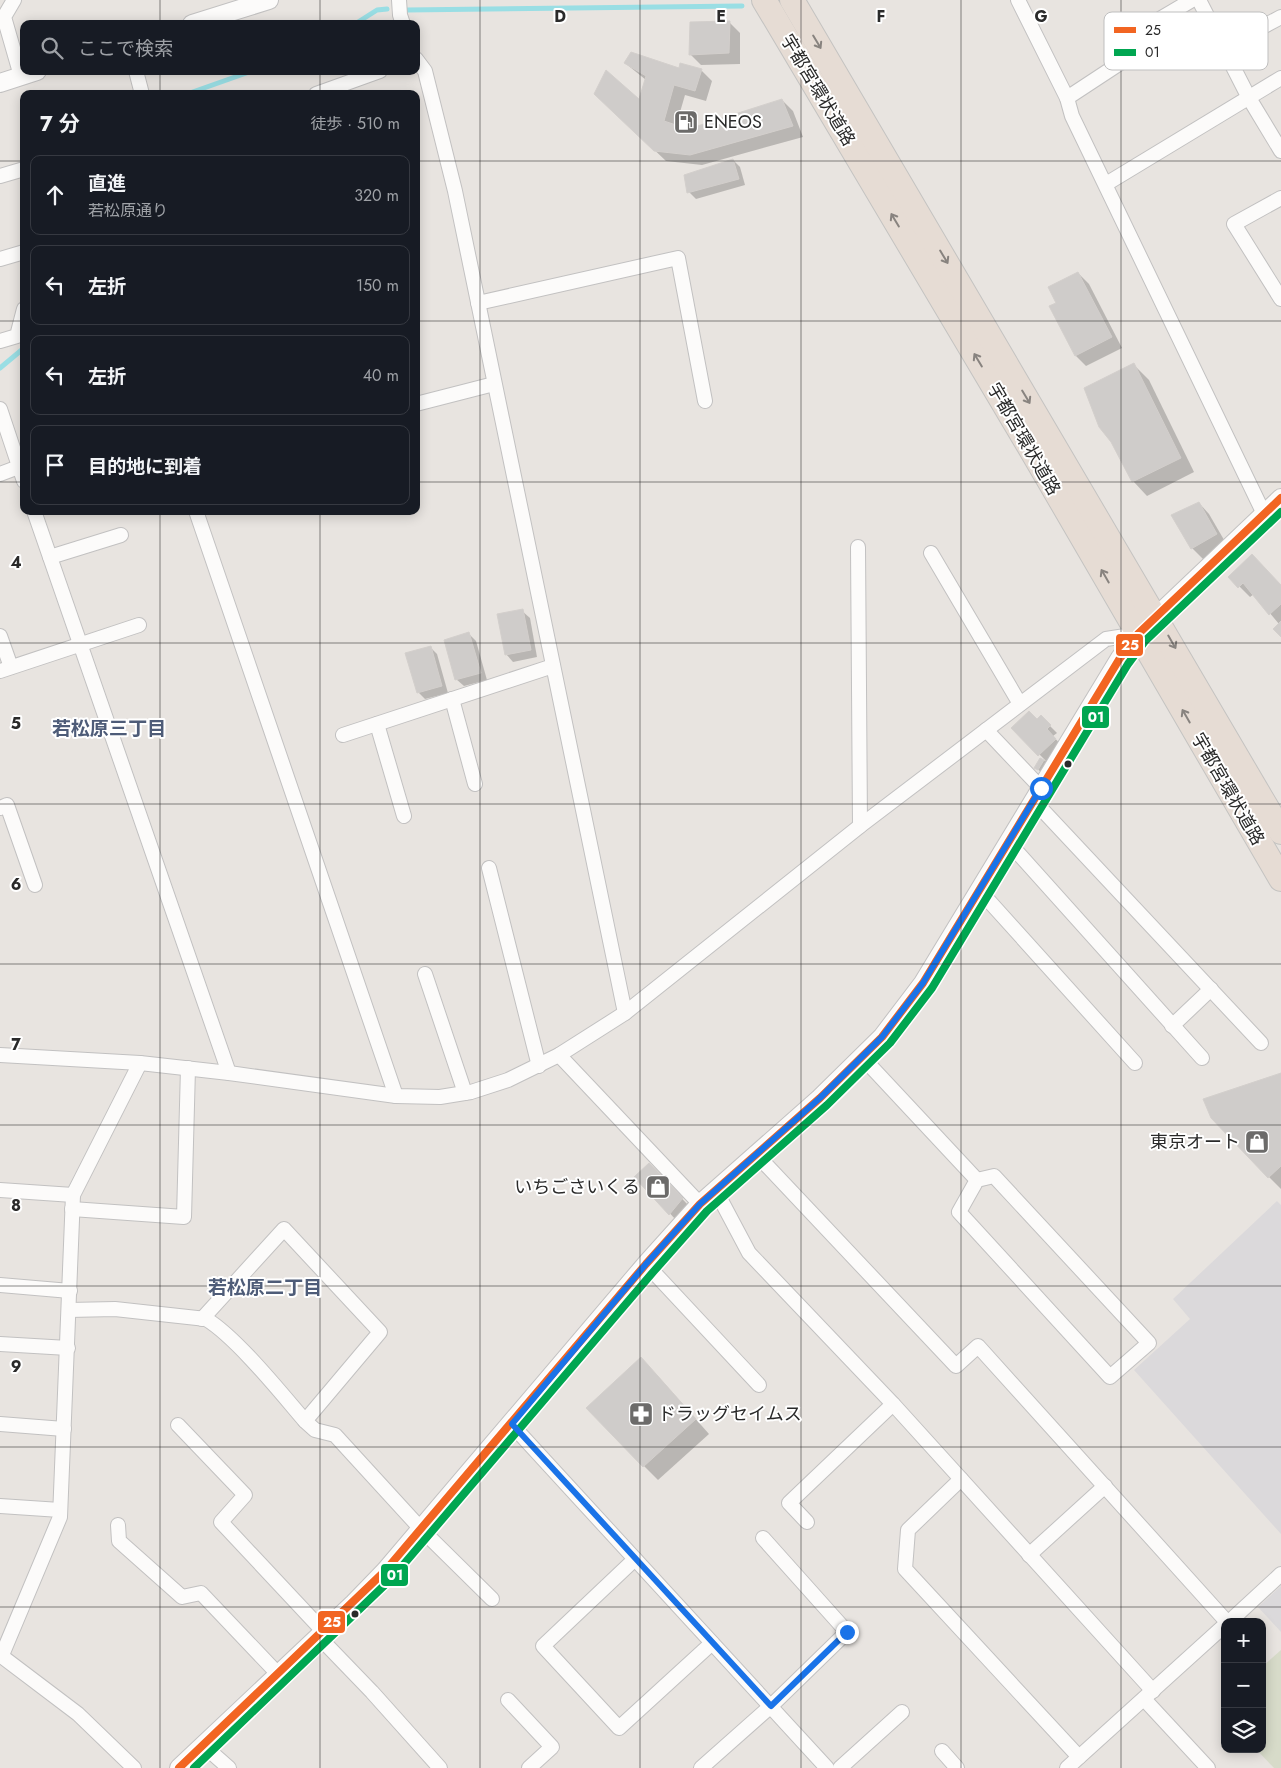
<!DOCTYPE html>
<html lang="ja">
<meta charset="utf-8">
<style>
:root{--surface:#171b24;--page:#20242c;--text:#f1f3f6;--muted:#9ea1a6;--line:#363941}
body{margin:0;font-family:Jost,"Noto Sans JP",sans-serif;background:var(--page);color:var(--text)}
.controls{position:absolute;right:15px;bottom:15px;display:grid;overflow:hidden;border-radius:10px;box-shadow:0 2px 12px #0003}
.controls button{width:45px;height:45px;display:grid;place-items:center;padding:0;border:0;border-bottom:1px solid var(--line);background:var(--surface);color:var(--text);font:25px sans-serif}
.stop{position:absolute;width:15px;height:15px;margin:-11px;border:4px solid #1a73e8;border-radius:50%;background:#fff}
.stop.end{background:#1a73e8;border-color:#fff;box-shadow:0 1px 5px #0008}
.list{margin:0;padding:0;list-style:none}
h2{display:flex;justify-content:space-between;align-items:center;height:65px;margin:0;padding:0 20px;font-size:21px}
h2 small{font-size:16px;font-weight:400;color:var(--muted)}
.list li{display:grid;grid-template-columns:32px 1fr auto;gap:15px;align-items:center;box-sizing:border-box;height:80px;margin:0 10px 10px;padding:0 10px;border:1px solid var(--line);border-radius:10px}
.list b{display:block;font-size:19px;white-space:nowrap}
.list p{margin:0;font-size:16px;white-space:nowrap;color:var(--muted)}
.list em{font-size:16px;font-style:normal;color:var(--muted)}
.icon{flex:none;width:28px;height:28px;fill:none;stroke:currentColor;stroke-width:2;stroke-linecap:round;stroke-linejoin:round}
.map{position:relative;flex:none;width:1281px;height:1768px;overflow:hidden}
.search{position:absolute;background:var(--surface);box-shadow:0 2px 12px #0003;left:20px;top:20px;width:400px;height:55px;display:flex;align-items:center;gap:12px;box-sizing:border-box;padding:0 18px;border-radius:10px;color:var(--muted);font-size:19px}
.panel{position:absolute;background:var(--surface);box-shadow:0 2px 12px #0003;left:20px;top:90px;width:400px;height:425px;border-radius:10px}
.map>svg:first-child{display:block}
</style>
<div class="map">
<svg width="1281" height="1768" viewBox="0 0 1281 1768">
<rect width="100%" height="100%" fill="#e8e4e0"/>
<g fill="#dbd9db">
<path d="M 1277,1201 L 1281,1205 L 1281,1534 L 1134,1370 L 1190,1319 L 1173,1299 Z"/>
<path d="M 1281,1586 L 1281,1632 L 1258,1607 Z"/>
</g>
<path fill="#d7dbc9" d="M 1281,1650 L 1281,1768 L 1274,1768 L 1256,1749 L 1262,1749 L 1262,1667 Z"/>
<g fill="#0003">
<path d="M 729,22 L 740,33 L 740,64 L 701,65 L 690,54 Z"/>
<path d="M 625,63 L 701,70 L 712,81 L 706,101 L 685,95 L 676,126 L 688,131 L 782,100 L 793,111 L 803,137 L 702,165 L 666,161 L 607,105 L 640,101 L 646,80 Z"/>
<path d="M 733,160 L 740,167 L 745,185 L 696,199 L 689,192 Z"/>
<path d="M 1078,273 L 1089,284 L 1122,348 L 1086,366 L 1076,356 L 1058,303 Z"/>
<path d="M 1134,365 L 1149,380 L 1194,472 L 1147,496 L 1133,481 Z"/>
<path d="M 1199,503 L 1209,514 L 1227,545 L 1203,559 L 1192,548 Z"/>
<path d="M 1230,577 L 1281,586 L 1281,635 L 1279,624 L 1254,594 L 1250,597 Z"/>
<path d="M 522,611 L 530,618 L 537,657 L 513,662 L 506,654 Z"/>
<path d="M 469,634 L 476,641 L 487,680 L 464,686 L 456,679 Z"/>
<path d="M 430,647 L 437,654 L 448,693 L 425,699 L 418,692 Z"/>
<path d="M 1041,717 L 1057,733 L 1053,736 L 1062,746 L 1045,763 L 1041,772 L 1036,768 L 1040,759 L 1046,761 L 1013,728 L 1037,721 Z"/>
<path d="M 1281,1074 L 1281,1189 L 1269,1177 Z"/>
<path d="M 649,1164 L 689,1206 L 677,1221 L 636,1177 Z"/>
<path d="M 655,1373 L 709,1434 L 658,1480 L 644,1466 Z"/>
</g>
<g fill="none" stroke-linecap="round" stroke-linejoin="round">
<g stroke="#99dee4" stroke-width="5">
<path d="M 407,10 L 742,6"/>
<path d="M 355,24 L 377,10 L 387,9"/>
<path d="M 187,94 L 252,71"/>
<path d="M 0,368 L 24,348"/>
</g>
</g>
<g fill="#cfccca" stroke="#d3cfcc">
<path d="M 730,21 L 729,53 L 689,55 L 690,22 Z"/>
<path d="M 631,52 L 679,68 L 680,63 L 702,69 L 695,91 L 674,85 L 664,121 L 688,129 L 782,99 L 793,126 L 690,155 L 654,151 L 594,94 L 606,70 L 639,99 L 646,76 L 624,63 Z"/>
<path d="M 733,159 L 739,179 L 687,193 L 684,175 Z"/>
<path d="M 1078,272 L 1112,337 L 1075,356 L 1049,306 L 1056,303 L 1048,287 Z"/>
<path d="M 1134,363 L 1181,458 L 1132,482 L 1111,442 L 1099,427 L 1084,388 Z"/>
<path d="M 1199,502 L 1217,534 L 1191,549 L 1171,515 Z"/>
<path d="M 1252,554 L 1281,585 L 1281,604 L 1269,615 L 1243,583 L 1238,588 L 1228,577 Z"/>
<path d="M 523,609 L 531,650 L 505,655 L 497,614 Z"/>
<path d="M 1281,621 L 1281,637 L 1273,629 Z"/>
<path d="M 469,632 L 481,673 L 455,680 L 444,640 Z"/>
<path d="M 431,646 L 442,686 L 417,693 L 405,653 Z"/>
<path d="M 1029,711 L 1037,719 L 1041,715 L 1051,725 L 1047,729 L 1056,739 L 1038,756 L 1011,728 Z"/>
<path d="M 1040,758 L 1044,760 L 1038,770 L 1034,768 Z"/>
<path d="M 1281,1073 L 1281,1166 L 1268,1178 L 1211,1118 L 1203,1099 Z"/>
<path d="M 649,1163 L 683,1198 L 669,1215 L 634,1177 Z"/>
<path d="M 641,1357 L 696,1419 L 643,1467 L 586,1408 Z"/>
</g>
<g fill="none" stroke-linecap="round" stroke-linejoin="round">
<defs>
<g id="minor">
<path d="M 14,0 L 4,17 L 21,76"/>
<path d="M 399,0 L 400,15 L 403,24"/>
<path d="M 1018,0 L 1067,98 L 1072,116 L 1264,514"/>
<path d="M 1199,0 L 1249,98 L 1281,151"/>
<path d="M 1223,48 L 1281,17"/>
<path d="M 416,59 L 425,71 L 455,191 L 625,1013"/>
<path d="M 136,71 L 142,94"/>
<path d="M 316,94 L 380,71"/>
<path d="M 1067,98 L 1140,50 L 1148,26 L 1192,0"/>
<path d="M 0,176 L 24,169"/>
<path d="M 1106,184 L 1281,78"/>
<path d="M 1281,198 L 1234,224 L 1281,299"/>
<path d="M 0,259 L 24,252"/>
<path d="M 478,303 L 678,258 L 705,401"/>
<path d="M 0,341 L 17,336 L 24,309"/>
<path d="M 416,404 L 494,384"/>
<path d="M 0,409 L 24,481"/>
<path d="M 0,474 L 24,465"/>
<path d="M 34,511 L 229,1073"/>
<path d="M 196,511 L 396,1096"/>
<path d="M 858,547 L 860,826"/>
<path d="M 931,553 L 1020,704"/>
<path d="M 50,557 L 121,535"/>
<path d="M 0,636 L 11,667"/>
<path d="M 0,671 L 139,625"/>
<path d="M 452,699 L 475,784"/>
<path d="M 377,724 L 404,816"/>
<path d="M 986,730 L 1041,788"/>
<path d="M 343,735 L 553,666"/>
<path d="M 1034,801 L 1261,1043"/>
<path d="M 0,808 L 7,805 L 35,885"/>
<path d="M 1009,843 L 1202,1058"/>
<path d="M 489,868 L 539,1066"/>
<path d="M 980,891 L 1135,1063"/>
<path d="M 425,974 L 465,1093"/>
<path d="M 1172,1026 L 1211,989"/>
<path d="M 0,1055 L 140,1063 L 229,1073 L 396,1096 L 440,1097 L 471,1092 L 508,1080 L 559,1055 L 625,1013 L 860,826 L 1106,639 L 1138,634"/>
<path d="M 559,1055 L 700,1204"/>
<path d="M 863,1058 L 977,1180 L 994,1176 L 1149,1343 L 1110,1377 L 959,1212 L 977,1180"/>
<path d="M 755,1153 L 956,1366 L 978,1346 L 1227,1622"/>
<path d="M 715,1189 L 749,1253 L 893,1404 L 1153,1691"/>
<path d="M 0,1190 L 73,1195"/>
<path d="M 72,1209 L 184,1217 L 188,1068"/>
<path d="M 646,1264 L 759,1385"/>
<path d="M 0,1285 L 70,1291"/>
<path d="M 69,1310 L 115,1309 L 206,1319 C 236,1337 281,1393 305,1421 L 315,1430 L 335,1435 L 421,1529 L 492,1599"/>
<path d="M 202,1319 L 284,1229 L 380,1332 L 305,1421"/>
<path d="M 0,1344 L 68,1348"/>
<path d="M 0,1424 L 64,1429"/>
<path d="M 511,1424 L 827,1768"/>
<path d="M 178,1425 L 245,1495 L 221,1522 L 324,1632"/>
<path d="M 961,1479 L 908,1530 L 905,1569 L 1079,1757"/>
<path d="M 0,1506 L 60,1510"/>
<path d="M 807,1522 L 789,1503 L 893,1404"/>
<path d="M 118,1525 L 119,1541 L 182,1597 L 201,1593 L 278,1674"/>
<path d="M 1029,1555 L 1105,1486"/>
<path d="M 635,1559 L 543,1646 L 619,1728 L 712,1643"/>
<path d="M 1229,1622 L 1281,1574"/>
<path d="M 318,1636 L 372,1692 L 440,1768"/>
<path d="M 0,1655 L 78,1714 L 134,1768"/>
<path d="M 2,1655 L 60,1517 L 73,1195 L 140,1063"/>
<path d="M 1144,1699 L 1208,1768"/>
<path d="M 508,1700 L 552,1747 L 529,1768"/>
<path d="M 203,1745 L 229,1768"/>
<path d="M 942,1751 L 957,1768"/>
<path d="M 701,1768 L 771,1706 L 847,1632 L 763,1538"/>
<path d="M 840,1768 L 902,1712"/>
<path d="M 1067,1768 L 1225,1625"/>
</g>
<g id="tertiary">
<path d="M 192,24 L 269,0"/>
<path d="M 0,83 L 37,71"/>
<path d="M 179,1768 L 354,1603 L 385,1571 L 646,1264 L 700,1204 L 820,1098 L 882,1037 L 923,983 L 1120,658 L 1138,634 L 1281,498"/>
</g>
<g id="trunk">
<path d="M 764,0 L 1032,451 L 1281,879"/>
<path d="M 792,0 L 1281,832"/>
</g>
</defs>
<use href="#minor" stroke="#c2c1c1" stroke-width="16"/>
<use href="#tertiary" stroke="#c2c1c1" stroke-width="20"/>
<use href="#trunk" stroke="#c4c3c1" stroke-width="26"/>
<use href="#minor" stroke="#fcfbfa" stroke-width="14"/>
<use href="#tertiary" stroke="#fcfbfa" stroke-width="18"/>
<use href="#trunk" stroke="#e6dcd4" stroke-width="24"/>
<defs>
<path id="bus-1" d="M 179,1768 L 385,1571 L 646,1264 L 700,1204 L 820,1098 L 882,1037 L 923,983 L 1120,658 L 1138,634 L 1281,498"/>
<path id="bus-2" d="M 194,1768 L 392,1578 L 654,1271 L 707,1211 L 827,1105 L 890,1043 L 932,988 L 1128,664 L 1145,641 L 1281,512"/>
</defs>
<use href="#bus-1" stroke="#fff" stroke-width="11"/>
<use href="#bus-2" stroke="#fff" stroke-width="11"/>
<use href="#bus-1" stroke="#f26522" stroke-width="8"/>
<use href="#bus-2" stroke="#00a651" stroke-width="8"/>
</g>
<defs><path id="oneway-shaft" d="M-6 0H5M1.5-3L5.5 0L1.5 3" fill="none" stroke-width="1.6" stroke-linecap="round" stroke-linejoin="round" transform="scale(1.25)"/></defs>
<g stroke="#88837f">
<use href="#oneway-shaft" transform="translate(817 42) rotate(59)"/>
<use href="#oneway-shaft" transform="translate(895 220) rotate(-121)"/>
<use href="#oneway-shaft" transform="translate(944 257) rotate(59)"/>
<use href="#oneway-shaft" transform="translate(978 360) rotate(-121)"/>
<use href="#oneway-shaft" transform="translate(1026 397) rotate(59)"/>
<use href="#oneway-shaft" transform="translate(1105 576) rotate(-120)"/>
<use href="#oneway-shaft" transform="translate(1172 642) rotate(60)"/>
<use href="#oneway-shaft" transform="translate(1186 716) rotate(-120)"/>
</g>
<g fill="none" stroke-linecap="round" stroke-linejoin="round">
<path stroke="#1a73e8" stroke-width="6" d="M 847,1632 L 771,1706 L 512,1424 L 646,1264 L 700,1204 L 820,1098 L 882,1037 L 923,983 L 1041,788"/>
</g>
<path fill="none" stroke="#2a2a2a" stroke-width="1" stroke-opacity="0.55" d="M 160,0 L 160,24M 320,0 L 320,24M 480,0 L 480,1768M 640,0 L 640,1768M 801,0 L 801,1768M 961,0 L 961,1768M 1121,0 L 1121,1768M 160,71 L 160,94M 320,71 L 320,94M 0,161 L 24,161M 416,161 L 1281,161M 0,321 L 24,321M 416,321 L 1281,321M 0,482 L 24,482M 416,482 L 1281,482M 160,511 L 160,1768M 320,511 L 320,1768M 0,643 L 1281,643M 0,804 L 1281,804M 0,964 L 1281,964M 0,1125 L 1281,1125M 0,1286 L 1281,1286M 0,1447 L 1281,1447M 0,1607 L 1281,1607"/>
<defs>
<symbol id="fuel-square" viewBox="-11 -11 22 22"><rect x="-9" y="-9" width="18" height="18" rx="4" fill="#6c6b6a" stroke="#fff"/><path d="M-5.5-6h7V0h2V4h1.3V-2.5L3-4.5l.8-.8L6-3V5H2.5V1h-1V6h-7ZM-4.2-4.7v3.2H.2V-4.7Z" fill="#fff"/></symbol>
<symbol id="shop-square" viewBox="-11 -11 22 22"><rect x="-9" y="-9" width="18" height="18" rx="4" fill="#6c6b6a" stroke="#fff"/><path d="M-5-2.5h2.3a2.7 3.5 0 0 1 5.4 0H5L5.5 6h-11ZM-1.5-2.5h3a1.5 2.3 0 0 0-3 0Z" fill="#fff"/></symbol>
<symbol id="pharmacy-square" viewBox="-11 -11 22 22"><rect x="-9" y="-9" width="18" height="18" rx="4" fill="#6c6b6a" stroke="#fff"/><path d="M-2-6h4v4h4v4h-4v4h-4v-4h-4v-4h4Z" fill="#fff"/></symbol>
</defs>
<g fill-rule="evenodd">
<use href="#fuel-square" x="672" y="108" width="28" height="28"/>
<use href="#shop-square" x="1243" y="1128" width="28" height="28"/>
<use href="#shop-square" x="644" y="1173" width="28" height="28"/>
<use href="#pharmacy-square" x="627" y="1400" width="28" height="28"/>
</g>
<g fill="#2a2a2a" stroke="#fff" stroke-width="2">
<circle cx="1068" cy="764" r="4.5"/>
<circle cx="355" cy="1614" r="4.5"/>
</g>
<g text-anchor="middle" dominant-baseline="central" stroke-width="4" stroke-linejoin="round" paint-order="stroke">
<g font-size="18" fill="#2a2a2a" stroke="#fff">
<text transform="translate(818 90) rotate(59)">宇都宮環状道路</text>
<text transform="translate(1024 439) rotate(60)">宇都宮環状道路</text>
<text transform="translate(1228 789) rotate(60)">宇都宮環状道路</text>
</g>
<g font-size="18" fill="#2a2a2a" stroke="#fff" text-anchor="start">
<text x="704" y="122">ENEOS</text>
<text x="1240" y="1142" text-anchor="end">東京オート</text>
<text x="640" y="1187" text-anchor="end">いちごさいくる</text>
<text x="658" y="1414">ドラッグセイムス</text>
</g>
<g font-size="19" font-weight="bold" fill="#4e5c78" stroke="#fff">
<text x="109" y="728">若松原三丁目</text>
<text x="265" y="1287">若松原二丁目</text>
</g>
</g>
<rect x="1104" y="12" width="164" height="58" rx="8" fill="#fff" stroke="#bfbfbf" stroke-width="1"/>
<rect x="1114" y="27" width="22" height="6" fill="#f26522"/>
<rect x="1114" y="49" width="22" height="7" fill="#00a651"/>
<g font-size="14" fill="#2a2a2a">
<text x="1145" y="35">25</text>
<text x="1145" y="57">01</text>
</g>
<g font-size="16" text-anchor="middle" font-weight="bold" fill="#2a2a2a" stroke="#fff" stroke-width="4" stroke-linejoin="round" paint-order="stroke">
<text x="560" y="22">D</text>
<text x="721" y="22">E</text>
<text x="881" y="22">F</text>
<text x="1041" y="22">G</text>
<text x="16" y="568">4</text>
<text x="16" y="729">5</text>
<text x="16" y="890">6</text>
<text x="16" y="1050">7</text>
<text x="16" y="1211">8</text>
<text x="16" y="1372">9</text>
</g>
<g stroke="#fff" stroke-width="2">
<rect x="1115" y="633" width="29" height="24" rx="5" fill="#f26522"/>
<rect x="1081" y="705" width="29" height="24" rx="5" fill="#00a651"/>
<rect x="380" y="1563" width="29" height="24" rx="5" fill="#00a651"/>
<rect x="317" y="1610" width="29" height="24" rx="5" fill="#f26522"/>
</g>
<g font-size="14" text-anchor="middle" font-weight="bold" fill="#fff">
<text x="1130" y="650">25</text>
<text x="1096" y="722">01</text>
<text x="395" y="1580">01</text>
<text x="332" y="1627">25</text>
</g>
</svg>
<div class="controls">
<button>+</button>
<button>−</button>
<button><svg class="icon" aria-label="layers" viewBox="0 0 24 24"><path d="M12 4l9 5-9 5-9-5zM3 14l9 5 9-5"/></svg></button>
</div>
<div class="stop" style="left:1041px;top:788px"></div>
<div class="stop end" style="left:847px;top:1632px"></div>
<div class="search"><svg class="icon" aria-label="search" viewBox="0 0 24 24"><circle cx="10" cy="10" r="6"/><path d="M15 15l6 6"/></svg>ここで検索</div>
<section class="panel">
<h2>7 分<small>徒歩 · 510 m</small></h2>
<ul class="list">
<li><svg class="icon" aria-label="ahead" viewBox="0 0 24 24"><path d="M12 20V5M6 11l6-6 6 6"/></svg><div><b>直進</b><p>若松原通り</p></div><em>320 m</em></li>
<li><svg class="icon" aria-label="left" viewBox="0 0 24 24"><path d="M17 20v-9H6M10 6l-5 5 5 5"/></svg><div><b>左折</b></div><em>150 m</em></li>
<li><svg class="icon" aria-label="left" viewBox="0 0 24 24"><path d="M17 20v-9H6M10 6l-5 5 5 5"/></svg><div><b>左折</b></div><em>40 m</em></li>
<li><svg class="icon" aria-label="arrive" viewBox="0 0 24 24"><path d="M6 21V4h12l-3 4 3 4H6"/></svg><div><b>目的地に到着</b></div></li>
</ul>
</section>
</div>
